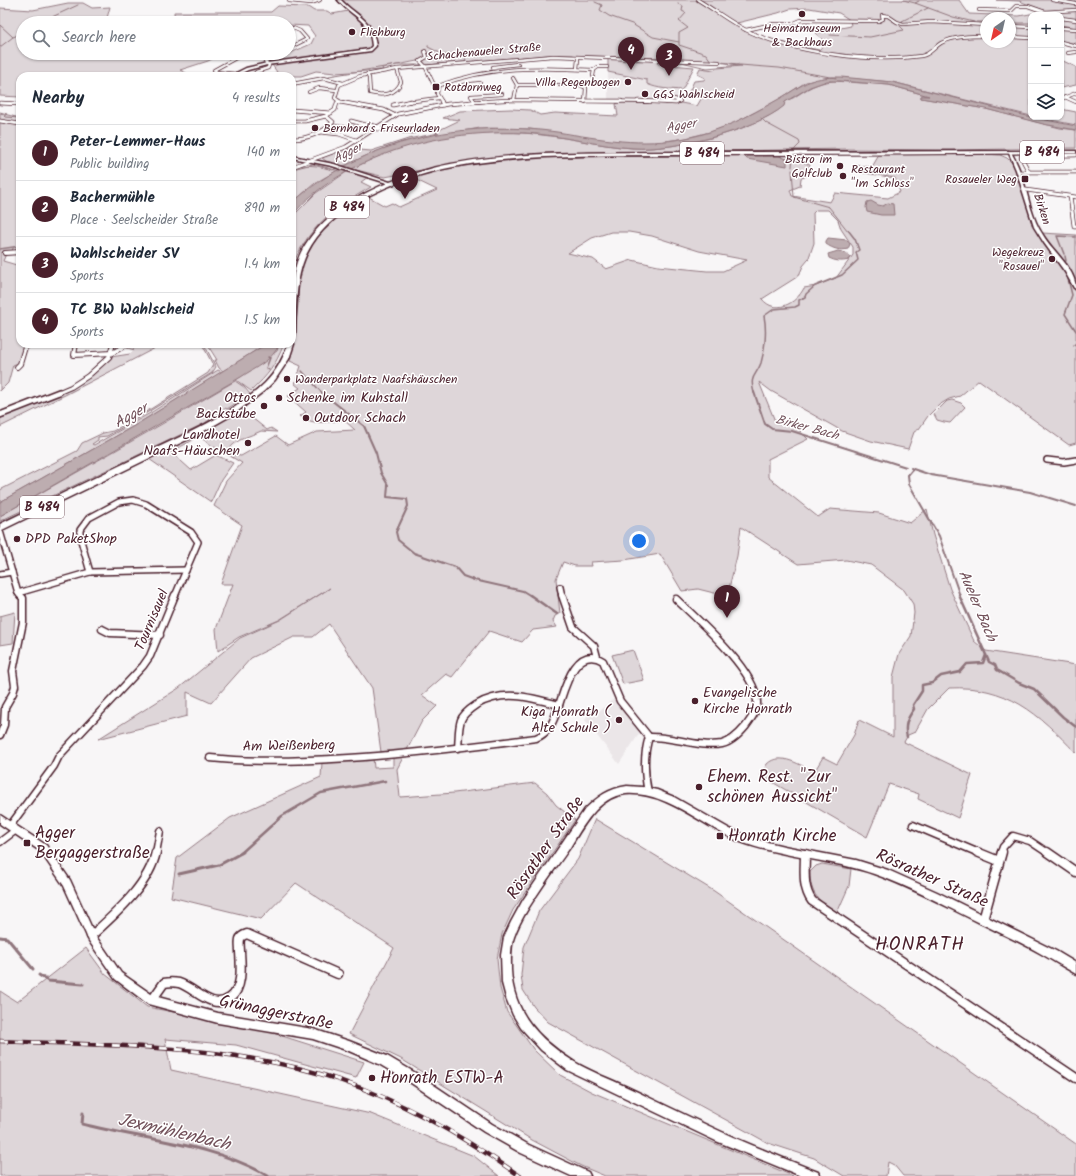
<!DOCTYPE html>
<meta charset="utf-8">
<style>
:root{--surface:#fff;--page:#f6f6f7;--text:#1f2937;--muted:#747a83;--line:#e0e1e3;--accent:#4a1f2b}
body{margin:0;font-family:Kalam,sans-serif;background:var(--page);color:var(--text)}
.controls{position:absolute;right:12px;top:12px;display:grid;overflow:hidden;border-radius:8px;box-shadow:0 1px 3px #0004}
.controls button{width:36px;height:36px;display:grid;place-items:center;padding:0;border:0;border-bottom:1px solid var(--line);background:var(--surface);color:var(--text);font:20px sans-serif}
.compass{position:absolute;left:980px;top:12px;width:36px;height:36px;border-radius:50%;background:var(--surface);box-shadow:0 1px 3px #0004;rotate:214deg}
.you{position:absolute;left:639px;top:541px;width:14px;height:14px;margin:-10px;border:3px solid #fff;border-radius:50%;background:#1a73e8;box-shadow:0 0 0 6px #1a73e833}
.badge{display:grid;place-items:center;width:26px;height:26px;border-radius:50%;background:var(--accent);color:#fff;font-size:13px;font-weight:700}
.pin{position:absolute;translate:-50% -33px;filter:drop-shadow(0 1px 2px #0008)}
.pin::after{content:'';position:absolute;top:21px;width:14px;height:12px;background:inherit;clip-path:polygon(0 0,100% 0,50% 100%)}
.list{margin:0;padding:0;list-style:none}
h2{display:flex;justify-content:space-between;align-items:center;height:52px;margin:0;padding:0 16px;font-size:17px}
h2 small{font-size:13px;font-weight:400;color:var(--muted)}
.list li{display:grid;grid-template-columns:26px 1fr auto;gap:12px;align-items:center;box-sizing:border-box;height:56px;padding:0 16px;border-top:1px solid var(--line)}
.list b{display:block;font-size:15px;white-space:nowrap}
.list p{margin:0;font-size:13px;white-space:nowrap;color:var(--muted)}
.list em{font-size:13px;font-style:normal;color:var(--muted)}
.icon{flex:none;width:22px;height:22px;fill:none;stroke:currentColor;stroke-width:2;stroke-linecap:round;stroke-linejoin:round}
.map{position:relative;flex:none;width:1076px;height:1176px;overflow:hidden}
.search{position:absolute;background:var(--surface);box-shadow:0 1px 3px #0004;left:16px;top:16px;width:280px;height:44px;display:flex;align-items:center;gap:10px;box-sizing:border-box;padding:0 14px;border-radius:22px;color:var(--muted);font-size:15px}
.panel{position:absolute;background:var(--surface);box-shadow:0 1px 3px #0004;left:16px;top:72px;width:280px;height:276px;border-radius:12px}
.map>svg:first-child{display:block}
</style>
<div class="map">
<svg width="1076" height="1176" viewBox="0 0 1076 1176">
<rect width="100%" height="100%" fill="#f8f6f7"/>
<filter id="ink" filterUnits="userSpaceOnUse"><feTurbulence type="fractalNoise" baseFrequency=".025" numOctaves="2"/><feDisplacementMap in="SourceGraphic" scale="8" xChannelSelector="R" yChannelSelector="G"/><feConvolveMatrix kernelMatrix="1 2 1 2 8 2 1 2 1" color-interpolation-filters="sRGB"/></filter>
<g filter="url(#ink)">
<g fill="#ebe6e8">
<path d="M 608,72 L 647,80 L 656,87 L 682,90 L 681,99 L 673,98 L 664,101 L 608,100 Z"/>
<path d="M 615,698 L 638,727 L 639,734 L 619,764 L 585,720 L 592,707 L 599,711 Z"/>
</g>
<g fill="#ded6d9" stroke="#947a82" fill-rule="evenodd">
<path d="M 336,0 L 959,0 L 969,14 L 1019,16 L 1046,11 L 1019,1 L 996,0 L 1076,0 L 1076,43 L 1061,43 L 1061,15 L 1031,15 L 1031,116 L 892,82 L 833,77 L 806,82 L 778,100 L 736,122 L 714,131 L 686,138 L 652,143 L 633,143 L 590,139 L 530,129 L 480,128 L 402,142 L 370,154 L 346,165 L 342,166 L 326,161 L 322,158 L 347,149 L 371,151 L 408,139 L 439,133 L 435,132 L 460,120 L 443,118 L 460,111 L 511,109 L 530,110 L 540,115 L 555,113 L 618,116 L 616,104 L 618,103 L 681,103 L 697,106 L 704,94 L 689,92 L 694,81 L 704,80 L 705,78 L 697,74 L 700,68 L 714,70 L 717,68 L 742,66 L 726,63 L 667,58 L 549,55 L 426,65 L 422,60 L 382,68 L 383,70 L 335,73 L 316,71 L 301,76 L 270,76 L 277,72 L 270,62 L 311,44 L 315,36 L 308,26 L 289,25 L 289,23 L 175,23 L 174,12 L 271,12 L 278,6 L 308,7 L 314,11 L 327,11 L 332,14 L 348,11 ZM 809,8 L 839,13 L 850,20 L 851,26 L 815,33 L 826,42 L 819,50 C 790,44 761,40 737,23 L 778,13 L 790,9 ZM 986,18 L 1010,18 L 1010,42 L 986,42 Z"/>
<path d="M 68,3 L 83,3 L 92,8 L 110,7 L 107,18 L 101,23 L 23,23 L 23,53 L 223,53 L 208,61 L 180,70 L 192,76 L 20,76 L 20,97 L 0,96 L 0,8 L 33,10 Z"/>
<path d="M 608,59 L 657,60 L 658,64 L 694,67 L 682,90 C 670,89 658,89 647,84 L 647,80 L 608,72 Z"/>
<path d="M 1061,60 L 1076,67 L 1076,85 L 1061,88 Z"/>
<path d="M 834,81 L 889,85 L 929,96 L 921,96 L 921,98 L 986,109 L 1060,128 L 1076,130 L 1076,148 L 949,150 L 845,149 L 539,154 L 479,159 L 385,177 L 352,169 C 409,138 477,126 542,135 C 572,138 602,146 632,148 C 648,149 667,147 683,144 C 713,139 752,127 777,111 C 781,109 782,105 785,102 C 787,100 790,99 793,98 C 807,89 817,82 834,81 Z"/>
<path d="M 1061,109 L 1076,112 L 1076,125 L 1035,117 L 1061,117 Z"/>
<path d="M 0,113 L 20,118 L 20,247 L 13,248 L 12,251 L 6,254 L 3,261 L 20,266 L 20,344 L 24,344 L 18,363 L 13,365 L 8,383 L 0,391 Z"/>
<path d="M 795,154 L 798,160 L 810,165 L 805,177 L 801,178 L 800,186 L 790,190 L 792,196 L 830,202 L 835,193 L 888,198 L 900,192 L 895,178 L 853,171 L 855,165 L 872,167 L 879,155 L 985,154 L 1000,155 L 1007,158 L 1012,163 L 1016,170 L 1034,228 L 1070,279 L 1076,293 L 1076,443 L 1069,445 L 979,380 L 960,396 L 949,399 L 939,405 L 928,416 L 919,429 L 914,432 L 908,449 L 871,441 L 842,431 L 771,391 L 759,382 L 775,421 L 793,424 L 808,439 L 768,459 L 768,477 L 818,517 L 830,509 L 879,513 L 910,523 L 927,509 L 933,535 L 950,589 L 974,641 L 986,651 L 1076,665 L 1076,753 C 1038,713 1007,685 949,688 L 928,709 L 915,732 L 908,735 L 904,742 L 972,775 L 958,818 L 918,799 L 919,794 L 889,784 L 867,837 L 760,775 C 763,772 765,767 767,764 C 780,751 802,766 814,772 L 823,757 L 837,764 L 854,735 L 859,720 L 893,737 L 893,677 L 899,654 L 911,636 L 914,613 L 913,604 L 904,590 L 871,565 L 846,560 L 798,564 L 741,527 L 737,556 L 728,592 L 714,593 L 698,589 L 682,591 L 660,554 L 624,560 L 591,562 L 592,566 L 575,566 L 563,562 L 556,579 L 560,613 L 555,616 L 553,621 L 557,627 L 533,630 L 522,642 L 489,631 L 452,677 L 446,674 L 422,695 L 437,706 L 422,721 L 397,769 L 400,797 L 454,793 L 535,783 L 547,793 L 556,805 L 575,820 L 513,910 L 502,934 L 497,959 L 500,988 L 507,1012 L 534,1050 L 560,1075 L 592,1092 L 793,1176 L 605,1176 L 581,1166 L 532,1140 L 401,1059 L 349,1034 L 394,948 L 296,883 L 261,919 L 171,897 L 177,858 L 230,818 L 321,777 L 322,763 L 373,758 L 374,768 L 393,767 L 393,751 L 381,752 L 372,688 L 329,624 L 313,637 L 294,637 L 251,658 L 211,703 L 187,692 L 187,716 L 98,739 L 179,688 L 240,638 L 280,620 L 330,588 L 279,620 L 239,637 L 218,651 L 216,629 L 233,584 L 221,584 L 242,525 L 214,506 L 226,481 L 242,463 L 211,445 L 197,435 L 241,409 L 267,430 L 271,428 L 277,432 L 261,431 C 251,436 235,439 229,450 L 234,455 L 241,456 L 276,436 L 288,445 L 317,432 L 355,430 L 344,420 C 328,422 314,426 300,416 L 306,412 L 288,396 L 300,388 L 295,384 L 301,366 L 290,361 C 294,342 296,323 298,304 C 299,293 297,281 300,270 C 309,238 338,210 369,197 L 385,206 L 392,203 L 399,207 L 437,190 L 412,178 C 472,154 553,156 616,155 C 676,155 736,154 795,154 ZM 816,210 L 828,210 L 838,220 L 841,229 L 853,247 L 853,255 L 836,278 L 816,286 L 804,288 C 796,304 775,315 762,299 L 797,277 L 800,273 L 803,266 L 808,260 L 814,243 L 813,213 ZM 611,232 L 629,232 L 652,236 L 699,251 L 747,260 L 723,271 L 707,271 L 658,266 L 632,260 L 606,269 L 593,259 L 568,253 L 592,238 Z"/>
<path d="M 305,165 L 317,166 L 333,170 L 336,168 L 340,169 L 315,183 L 292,203 L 292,167 Z"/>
<path d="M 348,171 L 348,172 L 368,177 L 361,182 L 371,187 C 336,207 307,227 292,267 L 292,217 L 316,193 Z"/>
<path d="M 1042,233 L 1076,235 L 1076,283 L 1070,272 Z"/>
<path d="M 130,344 L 163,344 L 67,394 L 0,427 L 0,416 L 91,376 L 111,357 L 130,354 L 134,350 L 124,347 Z"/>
<path d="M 202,344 L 204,344 L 216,367 L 212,373 L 125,426 L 107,436 L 98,437 L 98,440 L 92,444 L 94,445 L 152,412 L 218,370 L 222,372 L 134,426 L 0,502 L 0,490 L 77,451 L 82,443 L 103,433 L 113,431 L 141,415 L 208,373 L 213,365 Z"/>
<path d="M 207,344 L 266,344 L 223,371 L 219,368 L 215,360 L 217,360 Z"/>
<path d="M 279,344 L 284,344 C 275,366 269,374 251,391 L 236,380 L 277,351 Z"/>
<path d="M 235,381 L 244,387 L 250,394 L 227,409 L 226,408 L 223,410 L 224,411 L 203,424 L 0,521 L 0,516 L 162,424 Z"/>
<path d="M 952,400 L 961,403 L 965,407 L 950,423 L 944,422 L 937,420 L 934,414 L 947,401 Z"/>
<path d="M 224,412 L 218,418 L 196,430 L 0,524 L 0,522 L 15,515 L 195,429 Z"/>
<path d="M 191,436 L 193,440 L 171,452 L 191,470 L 216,455 L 233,463 L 221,480 L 211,502 L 149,459 Z"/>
<path d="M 15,612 L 13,643 L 0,645 L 0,616 Z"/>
<path d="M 633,650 L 644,680 L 623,684 L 612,655 Z"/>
<path d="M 595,819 L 714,891 L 1076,1144 L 1076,1176 L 903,1176 L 894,1165 L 888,1162 L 886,1176 L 844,1176 L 814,1158 L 768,1143 L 548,1022 L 534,1007 L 523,990 L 521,975 L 524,947 L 539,911 L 578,859 Z"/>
<path d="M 822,864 L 851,869 L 849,886 L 837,913 C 819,901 810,895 810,872 L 816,866 Z"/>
<path d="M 86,948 L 105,974 L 147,1007 L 257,1028 L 364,1062 L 356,1078 L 236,1045 L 165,1039 L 171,1070 L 371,1114 L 474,1156 L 499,1176 L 0,1176 L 0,991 L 17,1002 Z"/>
</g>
<g fill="#bdadb0" stroke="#8f747b">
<path d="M 841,77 L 892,82 L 908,86 L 1031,117 L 1076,126 L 1076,130 L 1043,124 L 986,109 L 921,98 L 921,96 L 929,96 L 889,85 L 840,81 L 827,81 L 810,87 L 785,102 L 784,106 C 754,131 672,151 633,148 C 597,146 561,135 525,133 C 468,131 415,139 364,163 C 340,174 306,195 292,217 L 292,203 C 363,139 465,119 557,132 C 601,139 642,147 686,138 C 719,132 749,116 777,100 C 804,85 807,77 841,77 Z"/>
<path d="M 744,156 L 779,156 L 787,159 L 787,166 L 747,159 Z"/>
<path d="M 871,201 L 878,205 L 883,206 L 888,203 L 893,204 L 894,215 L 881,215 L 867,212 L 866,207 L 867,202 Z"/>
<path d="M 828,238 L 847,240 L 850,244 L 848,249 C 840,251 833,249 826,244 L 826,241 Z"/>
<path d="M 838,251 L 846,253 L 851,257 L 849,260 C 841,262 835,261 829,258 L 828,254 Z"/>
<path d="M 266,344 L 279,344 C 274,360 254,368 241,377 L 0,516 L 0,502 L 134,426 Z"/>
</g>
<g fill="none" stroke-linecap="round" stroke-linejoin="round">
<g stroke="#8f747b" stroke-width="1">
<path d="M 903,0 L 915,3"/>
<path d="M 919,1 L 915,3 L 953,17 L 974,22"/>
<path d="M 595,2 L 602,5 L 600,10 L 609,16 L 632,24 L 653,37 L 679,42"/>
<path d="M 678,4 L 683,6 L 682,11 L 686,13 L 679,21 L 688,28 L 679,33 L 679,45 L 706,54 L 711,61"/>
<path d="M 977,22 L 986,22"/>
<path d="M 45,23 L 52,17 L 78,5"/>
<path d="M 1010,23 L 1031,23"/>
<path d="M 903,24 L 902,21 L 928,8"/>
<path d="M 0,25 L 13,37 L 0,47"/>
<path d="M 1061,25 L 1076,28"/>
<path d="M 830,35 L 870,37 L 904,30 L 900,26"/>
<path d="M 13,37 L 23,33"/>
<path d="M 428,45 L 428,47 L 444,55 L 465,54 L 466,62 L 468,62"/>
<path d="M 559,55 L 573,55"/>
<path d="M 625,57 L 651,58"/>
<path d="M 677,61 L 707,68 L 740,65 L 779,68 L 836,78"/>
<path d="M 720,62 L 738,64"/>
<path d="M 427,65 L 438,64"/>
<path d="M 329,76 L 397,65 L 422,65"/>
<path d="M 0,112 L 7,114 L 4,116 L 5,117 L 20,118"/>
<path d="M 761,118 L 766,123 L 799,141 L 800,144 L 794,150"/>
<path d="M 792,167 L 793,155"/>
<path d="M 292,169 L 313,164 L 339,171"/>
<path d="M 792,170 L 794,197 L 829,207 L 848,231"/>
</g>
<g stroke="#8f747b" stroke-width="1.5">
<path d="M 0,249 L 20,246"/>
<path d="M 1064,254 L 1057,236 L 1076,237"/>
<path d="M 1065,256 L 1066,261"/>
<path d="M 1067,264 L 1071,272"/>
<path d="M 1067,275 L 1072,295 L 1065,314 L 1076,331"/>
<path d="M 1076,343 L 1074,345 L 1076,346"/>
<path d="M 268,357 L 270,358 L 266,368 L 269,370"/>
<path d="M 302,371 L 322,393"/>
<path d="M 754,393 C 749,375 756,377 761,363 C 765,350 767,330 764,316 L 774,309 L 795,307 L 799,305 L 799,300 L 805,297 L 806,294 L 815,286 L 842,275 L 858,260 L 856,252 L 859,250 L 855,239 L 848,230"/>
</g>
<g stroke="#8f747b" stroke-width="2">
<path d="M 321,392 L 364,426 L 376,453 L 381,473 L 388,485 L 387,497 L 407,499 L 408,506 L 396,532 L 398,540 L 414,553 L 455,567 L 463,576 L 474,580 L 523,591 L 531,596"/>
<path d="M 754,392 L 765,424 L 772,429 L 792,431 L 906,467"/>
<path d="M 911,468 L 913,469 L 908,475 L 909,484 L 939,536 L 960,596"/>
<path d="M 913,469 L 931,475 L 1030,492 L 1076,506"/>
</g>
<g stroke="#8f747b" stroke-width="2.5">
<path d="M 530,595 L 557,614"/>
<path d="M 986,655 L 989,662 L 995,665 L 997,670 L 1019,683 L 1034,689 L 1063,717 L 1076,727"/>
<path d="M 907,737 C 904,725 907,719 914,709 L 913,705 L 922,691 L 922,685 L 932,683 L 941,676 L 960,672 L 967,664 L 983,663 L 986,655 L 959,595"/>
<path d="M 241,853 L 282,816 L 321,793 L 385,781"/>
</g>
<g stroke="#8f747b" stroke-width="3">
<path d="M 179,874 L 219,865 L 243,852"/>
<path d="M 0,937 L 7,938 L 33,969"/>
<path d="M 39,975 L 48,981 L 83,984"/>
<path d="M 83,1113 L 82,1124 C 144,1140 212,1143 268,1176"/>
</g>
<defs>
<g id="minor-far5">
<path d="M 698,0 C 715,10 732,24 750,32 C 795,53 872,63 921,56 C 930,55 934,47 941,43 C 954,36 971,36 986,36"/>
<path d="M 1052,0 L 1076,4"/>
<path d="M 289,1 L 311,3 L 320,0"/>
<path d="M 979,10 L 1011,11 L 1016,6 L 1028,6 L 1045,12"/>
<path d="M 1042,12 L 1076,10"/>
<path d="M 1061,18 L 1076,20"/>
<path d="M 1010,26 L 1031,27"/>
<path d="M 1061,28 L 1076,29"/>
<path d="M 746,30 L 773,24 L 792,24 L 801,20 L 879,21 L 883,19 L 882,15 L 888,16 L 897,22 L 903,24 L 931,22 L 986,25"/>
<path d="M 1010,37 L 1031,38"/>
<path d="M 1061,42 L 1076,46"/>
<path d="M 289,48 L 307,39 L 300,31 L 293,28"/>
<path d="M 425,51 L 427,57 L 420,61 L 425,66 L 434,85 L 438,86 L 437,94 L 442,102"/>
<path d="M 1068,53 L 1076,52"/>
<path d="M 493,67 L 518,64"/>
<path d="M 577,69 L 578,59"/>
<path d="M 236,74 L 217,72 L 214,70 L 245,53"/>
<path d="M 367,74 L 369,78 L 370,93 C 382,96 396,95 401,82 L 397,69"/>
<path d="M 253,76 L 256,72 L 268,68 L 269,65 L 265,62 L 265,59 L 278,53"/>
<path d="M 593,76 L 594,70"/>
<path d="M 513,78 L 517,85 L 514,100"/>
<path d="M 292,84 L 324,78 L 343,83"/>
<path d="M 463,85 L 480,83"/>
<path d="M 517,85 L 581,85 L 586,88 L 585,102"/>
<path d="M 438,86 C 488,66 541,67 594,70 L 598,67 L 607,67"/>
<path d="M 309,92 L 319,88 L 336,90"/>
<path d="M 1065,97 L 1076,102"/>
<path d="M 1061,99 L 1076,93"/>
<path d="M 339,102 L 340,102 L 335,98 L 339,85 L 360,76 L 397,69 L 553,56 L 719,62"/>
<path d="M 340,102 L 343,102"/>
<path d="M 406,102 L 439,98"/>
<path d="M 470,102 L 506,100 L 663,102"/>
<path d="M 475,102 L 471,96 L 502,94"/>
<path d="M 666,102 L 674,99 L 680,101 L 677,102"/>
</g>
<g id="minor-far4">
<path d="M 441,101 L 443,105"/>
<path d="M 585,101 L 621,101"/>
<path d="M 638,101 L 676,103 L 679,101"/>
<path d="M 340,102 L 384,110 L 394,115"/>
<path d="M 666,102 L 667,101"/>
<path d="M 0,103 L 20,104"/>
<path d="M 393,105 L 411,101"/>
<path d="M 292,110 L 331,113"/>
<path d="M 0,121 L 20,124"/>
<path d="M 292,121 L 305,121 L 326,116"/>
<path d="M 351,121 L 366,125"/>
<path d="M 329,126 L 353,128 L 369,125 L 380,127"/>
<path d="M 377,129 L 413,132"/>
<path d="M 320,132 L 339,134 L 356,140"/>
<path d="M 292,139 C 307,139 323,133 333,122 L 326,116 L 335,110 L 337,103 L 339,101"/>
<path d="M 292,167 L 346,147 L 398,114 L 448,104 L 485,101"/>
<path d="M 1020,172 L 1076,172"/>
<path d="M 1029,172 L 1021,157 L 1022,156 L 1076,155"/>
<path d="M 1026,190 L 1076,197"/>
<path d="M 1070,196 L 1074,226 L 1076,226"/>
</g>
<g id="minor-far3">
<path d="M 5,253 L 20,252"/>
<path d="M 76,344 L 74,355 L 112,353 L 128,344"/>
<path d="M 17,367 L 20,364 L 26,344"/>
<path d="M 57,393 L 71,387 L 88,376 L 109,357 L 113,344"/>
</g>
<g id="minor-far2">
<path d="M 0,415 L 59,392"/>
<path d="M 1047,460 L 1064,462 L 1076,460"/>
<path d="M 0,531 L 18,593 L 21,596"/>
<path d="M 90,572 L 80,537 L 80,530 L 89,518 L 119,502 L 133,500 L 146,504 L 191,532 L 198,542 L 175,596"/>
<path d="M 0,574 L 12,572"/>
<path d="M 560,587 L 562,596"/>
<path d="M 18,593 L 90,572 L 186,570"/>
</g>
<g id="minor-far1">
<path d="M 562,595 L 573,627 L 594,646 L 597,657"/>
<path d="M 102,629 L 110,633 L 160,635"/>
<path d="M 0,735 L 4,725 L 5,707 L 13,693 L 15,686 L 13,671 L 23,622 L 23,598 L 20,595"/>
<path d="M 649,737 C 673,736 698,748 722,744 C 732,742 740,733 746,726 C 751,719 758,710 757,701 C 755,670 698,620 676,599"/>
<path d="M 458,748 C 459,739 458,729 461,720 C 463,714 470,709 476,705 C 503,689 530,697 559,705 C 565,687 576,644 603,661 L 620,701 L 649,737"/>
<path d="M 210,758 C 256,763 303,761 349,758 C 412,754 474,746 536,738 C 551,732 554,719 559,705"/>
<path d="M 648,792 C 644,773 643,756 649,737"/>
<path d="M 913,825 L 979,853"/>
<path d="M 10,826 L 54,766 L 59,756 L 143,666 L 150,656 L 175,595"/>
<path d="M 0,842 L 16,830"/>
<path d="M 156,853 L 160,831"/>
<path d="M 1001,853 L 1003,847 L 1013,836 L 1030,841 L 1048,853"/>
</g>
<g id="minor">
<path d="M 977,852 L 999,861"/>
<path d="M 1047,852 L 1076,872"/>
<path d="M 805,854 C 805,870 802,887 812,901 L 1076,1078"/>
<path d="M 983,920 L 1002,852"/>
<path d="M 91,936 C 115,914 149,885 156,852"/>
<path d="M 152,1000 L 164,983 C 169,982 174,982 179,983 C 195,988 212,1011 230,998 C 243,989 241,966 240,952 C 240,948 239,943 240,939 C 241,936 244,935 247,934 L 338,974"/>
</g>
<g id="tertiary">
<path d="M 338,0 L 341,0 C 357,17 373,19 376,46 L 371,51 L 267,65 L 248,70 L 235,76 L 230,76 L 246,68 L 267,63 L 369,49 L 372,46 C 370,19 353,18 338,0 Z"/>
<path d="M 1008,151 L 1011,152 C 1016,161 1020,170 1023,180 C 1029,199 1032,219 1043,235 C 1053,252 1076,269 1076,289 L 1074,288 L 1065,272 L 1044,243 L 1034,227 L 1016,170 Z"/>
<path d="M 292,156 L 334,164 L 393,183 L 390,184 L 332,166 L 292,158 Z"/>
<path d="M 627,786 L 642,787 L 657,790 L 674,797 L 730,829 L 755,839 L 784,846 L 856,860 L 888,870 L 937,892 L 1056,951 L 1076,963 L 1076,974 C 1063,967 1051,959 1038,952 C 1017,940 995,931 974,920 C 941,904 909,886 874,874 C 831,859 784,858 741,842 C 704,828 668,791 626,794 C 598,796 582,828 569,849 C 562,859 554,870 547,880 C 535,898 521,917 514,937 C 510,947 511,959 511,970 C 513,1012 538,1039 573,1061 C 582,1067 593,1071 602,1076 C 619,1083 636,1091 652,1099 C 675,1110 698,1121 722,1132 C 753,1146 786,1159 818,1172 L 820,1176 L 801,1176 L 716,1141 L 567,1070 L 541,1050 L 521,1028 L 513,1015 L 506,998 L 502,983 L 501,955 L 504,937 L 511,922 L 523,900 L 585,809 C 599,796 608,789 627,786 Z"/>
<path d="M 0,815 L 46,845 L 70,880 L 95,935 L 121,973 L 154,996 L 218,1013 L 313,1029 L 349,1041 L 387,1056 L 419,1075 L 492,1124 L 529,1145 L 588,1172 L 590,1176 L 571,1176 L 521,1153 L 484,1132 L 411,1083 L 379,1064 L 349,1051 L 313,1039 L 218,1023 L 148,1004 L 115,979 L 89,941 L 64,886 L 40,851 L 0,824 Z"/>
</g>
<g id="primary">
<path d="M 1076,151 L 1076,153 C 949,154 822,155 695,155 C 645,155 595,155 545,157 C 508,159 471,162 435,171 C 395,181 352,199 323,230 C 294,261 297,295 295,334 L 292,336 C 292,292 286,262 319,227 C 349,196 392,179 433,168 C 469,159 507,156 544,154 C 594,152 645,152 696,152 C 823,152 949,151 1076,151 Z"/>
<path d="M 292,342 L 294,344 L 289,359 L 275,380 L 264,391 L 234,414 L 197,435 L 0,531 L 0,524 C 49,500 98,476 148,452 C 188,433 232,415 265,383 C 276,372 283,359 288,344 L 292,344 Z"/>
</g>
</defs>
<use href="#minor-far5" stroke="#4a1f2b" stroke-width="4"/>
<use href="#minor-far4" stroke="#4a1f2b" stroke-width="4.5"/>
<use href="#minor-far3" stroke="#4a1f2b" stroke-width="6"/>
<use href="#minor-far2" stroke="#4a1f2b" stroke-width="8"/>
<use href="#minor-far1" stroke="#4a1f2b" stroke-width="9"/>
<use href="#minor" stroke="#4a1f2b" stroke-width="11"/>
<use href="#tertiary" stroke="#4a1f2b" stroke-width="3"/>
<use href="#primary" stroke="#4a1f2b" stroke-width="3"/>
<use href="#minor-far5" stroke="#fff" stroke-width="2.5"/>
<use href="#minor-far4" stroke="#fff" stroke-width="3"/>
<use href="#minor-far3" stroke="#fff" stroke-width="4"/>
<use href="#minor-far2" stroke="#fff" stroke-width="5"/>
<use href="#minor-far1" stroke="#fff" stroke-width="6"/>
<use href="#minor" stroke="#fff" stroke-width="8"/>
<use href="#tertiary" fill="#fff" fill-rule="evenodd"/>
<use href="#primary" fill="#fff" fill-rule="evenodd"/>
<defs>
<path id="rail" d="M 0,1041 C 111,1046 236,1044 342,1081 C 406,1103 464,1137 520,1176"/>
</defs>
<use href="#rail" stroke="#4a1f2b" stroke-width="4.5"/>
<use href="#rail" stroke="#fff" stroke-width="3" stroke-dasharray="8" stroke-linecap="butt"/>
</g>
</g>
<g fill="#4a1f2b" stroke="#fff" stroke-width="1.5">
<circle cx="802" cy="14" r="4"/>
<circle cx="352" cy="32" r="4"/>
<circle cx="628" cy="82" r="4"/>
<rect x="432" y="83" width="8" height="8" rx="2"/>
<circle cx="645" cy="94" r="4"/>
<circle cx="315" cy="128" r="4"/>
<circle cx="840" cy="166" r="4"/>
<circle cx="843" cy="176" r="4"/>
<rect x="1021" y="175" width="8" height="8" rx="2"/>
<circle cx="1052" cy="259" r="4"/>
<circle cx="287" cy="379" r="4"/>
<circle cx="279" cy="398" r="4"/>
<circle cx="264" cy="406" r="4"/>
<circle cx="306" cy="418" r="4"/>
<circle cx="248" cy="443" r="4"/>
<circle cx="17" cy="539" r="4"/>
<circle cx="695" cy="701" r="4"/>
<circle cx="619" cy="720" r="4"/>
<circle cx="699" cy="787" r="4"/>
<rect x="716" y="832" width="8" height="8" rx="2"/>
<rect x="23" y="839" width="8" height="8" rx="2"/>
<circle cx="372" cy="1078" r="4"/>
</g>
<g text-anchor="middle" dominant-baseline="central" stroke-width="3" stroke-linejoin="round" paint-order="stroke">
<g font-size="12" fill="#4a1f2b" stroke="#fff" text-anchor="start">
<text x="802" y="28" text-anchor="middle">Heimatmuseum<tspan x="802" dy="14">&amp; Backhaus</tspan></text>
<text x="360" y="32">Fliehburg</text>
<text x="620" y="82" text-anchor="end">Villa Regenbogen</text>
<text x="444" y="87">Rotdornweg</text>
<text x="653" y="94">GGS Wahlscheid</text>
<text x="323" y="128">Bernhard's Friseurladen</text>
<text x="832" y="159" text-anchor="end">Bistro im<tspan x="832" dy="14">Golfclub</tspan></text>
<text x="851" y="169">Restaurant<tspan x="851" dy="14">"Im Schloss"</tspan></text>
<text x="1017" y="179" text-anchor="end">Rosaueler Weg</text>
<text x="1044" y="252" text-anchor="end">Wegekreuz<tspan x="1044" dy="14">"Rosauel"</tspan></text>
<text x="295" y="379">Wanderparkplatz Naafshäuschen</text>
</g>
<g font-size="12" fill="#4a1f2b" stroke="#fff">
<text transform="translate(484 52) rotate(-5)">Schachenaueler Straße</text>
<text transform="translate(1042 209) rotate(72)">Birken</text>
</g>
<g font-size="13" font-style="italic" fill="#72515a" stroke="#fff">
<text transform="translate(681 126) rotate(-10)">Agger</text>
<text transform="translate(348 153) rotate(-26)">Agger</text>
<text transform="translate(807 428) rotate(15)">Birker Bach</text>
</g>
<g fill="#fff" stroke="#80626b" stroke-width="1">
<rect x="1020" y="141" width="44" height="22" rx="3"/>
<rect x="680" y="142" width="44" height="22" rx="3"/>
<rect x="325" y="196" width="44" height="22" rx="3"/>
<rect x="20" y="496" width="44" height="22" rx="3"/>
</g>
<g font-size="13" font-weight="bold" fill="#4a1f2b">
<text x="1042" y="152">B 484</text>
<text x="702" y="153">B 484</text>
<text x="347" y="207">B 484</text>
<text x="42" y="507">B 484</text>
</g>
<g font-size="14" fill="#4a1f2b" stroke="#fff" text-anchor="start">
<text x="256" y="398" text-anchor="end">Ottos<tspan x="256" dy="16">Backstube</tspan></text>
<text x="287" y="398">Schenke im Kuhstall</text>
<text x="314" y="418">Outdoor Schach</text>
<text x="240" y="435" text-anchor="end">Landhotel<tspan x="240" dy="16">Naafs-Häuschen</tspan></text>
<text x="25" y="539">DPD PaketShop</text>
<text x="703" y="693">Evangelische<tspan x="703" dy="16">Kirche Honrath</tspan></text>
<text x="611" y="712" text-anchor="end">Kiga Honrath (<tspan x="611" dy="16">Alte Schule )</tspan></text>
</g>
<g font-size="14" fill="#4a1f2b" stroke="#fff">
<text transform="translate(152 620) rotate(-67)">Tournisauel</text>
<text transform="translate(289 746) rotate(-1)">Am Weißenberg</text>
</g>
<g font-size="15" font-style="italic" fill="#72515a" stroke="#fff">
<text transform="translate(131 416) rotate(-29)">Agger</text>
<text transform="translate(977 606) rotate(67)">Aueler Bach</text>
</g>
<g font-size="17" fill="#4a1f2b" stroke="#fff" text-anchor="start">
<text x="707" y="777">Ehem. Rest. "Zur<tspan x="707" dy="20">schönen Aussicht"</tspan></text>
<text x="35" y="833">Agger<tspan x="35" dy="20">Bergaggerstraße</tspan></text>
<text x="728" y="836">Honrath Kirche</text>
<text x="380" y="1078">Honrath ESTW-A</text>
</g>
<g font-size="17" fill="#4a1f2b" stroke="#fff">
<text transform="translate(546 848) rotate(-55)">Rösrather Straße</text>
<text transform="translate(932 879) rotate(24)">Rösrather Straße</text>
<text transform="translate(276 1013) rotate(12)">Grünaggerstraße</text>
</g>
<g font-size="18" font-style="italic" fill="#72515a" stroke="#fff">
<text transform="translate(174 1133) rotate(13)">Jexmühlenbach</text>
</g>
<g font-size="19" letter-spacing="1" fill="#4a1f2b" stroke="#fff">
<text x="920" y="945">HONRATH</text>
</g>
</g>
</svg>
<div class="controls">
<button>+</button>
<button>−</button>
<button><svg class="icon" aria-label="layers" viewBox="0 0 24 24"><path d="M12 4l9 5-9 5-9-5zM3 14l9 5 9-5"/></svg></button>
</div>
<svg class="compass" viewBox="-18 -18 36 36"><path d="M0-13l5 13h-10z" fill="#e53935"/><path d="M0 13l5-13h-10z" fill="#747a83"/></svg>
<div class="you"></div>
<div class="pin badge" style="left:727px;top:618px">1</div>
<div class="pin badge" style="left:405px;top:199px">2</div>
<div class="pin badge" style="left:669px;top:76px">3</div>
<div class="pin badge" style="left:631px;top:70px">4</div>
<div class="search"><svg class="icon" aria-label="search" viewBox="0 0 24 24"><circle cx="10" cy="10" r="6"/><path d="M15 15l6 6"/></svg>Search here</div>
<section class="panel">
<h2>Nearby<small>4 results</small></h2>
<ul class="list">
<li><span class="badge">1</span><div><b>Peter-Lemmer-Haus</b><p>Public building</p></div><em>140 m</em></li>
<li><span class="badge">2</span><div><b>Bachermühle</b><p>Place · Seelscheider Straße</p></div><em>890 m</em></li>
<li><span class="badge">3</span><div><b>Wahlscheider SV</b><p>Sports</p></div><em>1.4 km</em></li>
<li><span class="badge">4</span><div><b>TC BW Wahlscheid</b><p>Sports</p></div><em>1.5 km</em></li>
</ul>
</section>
</div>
